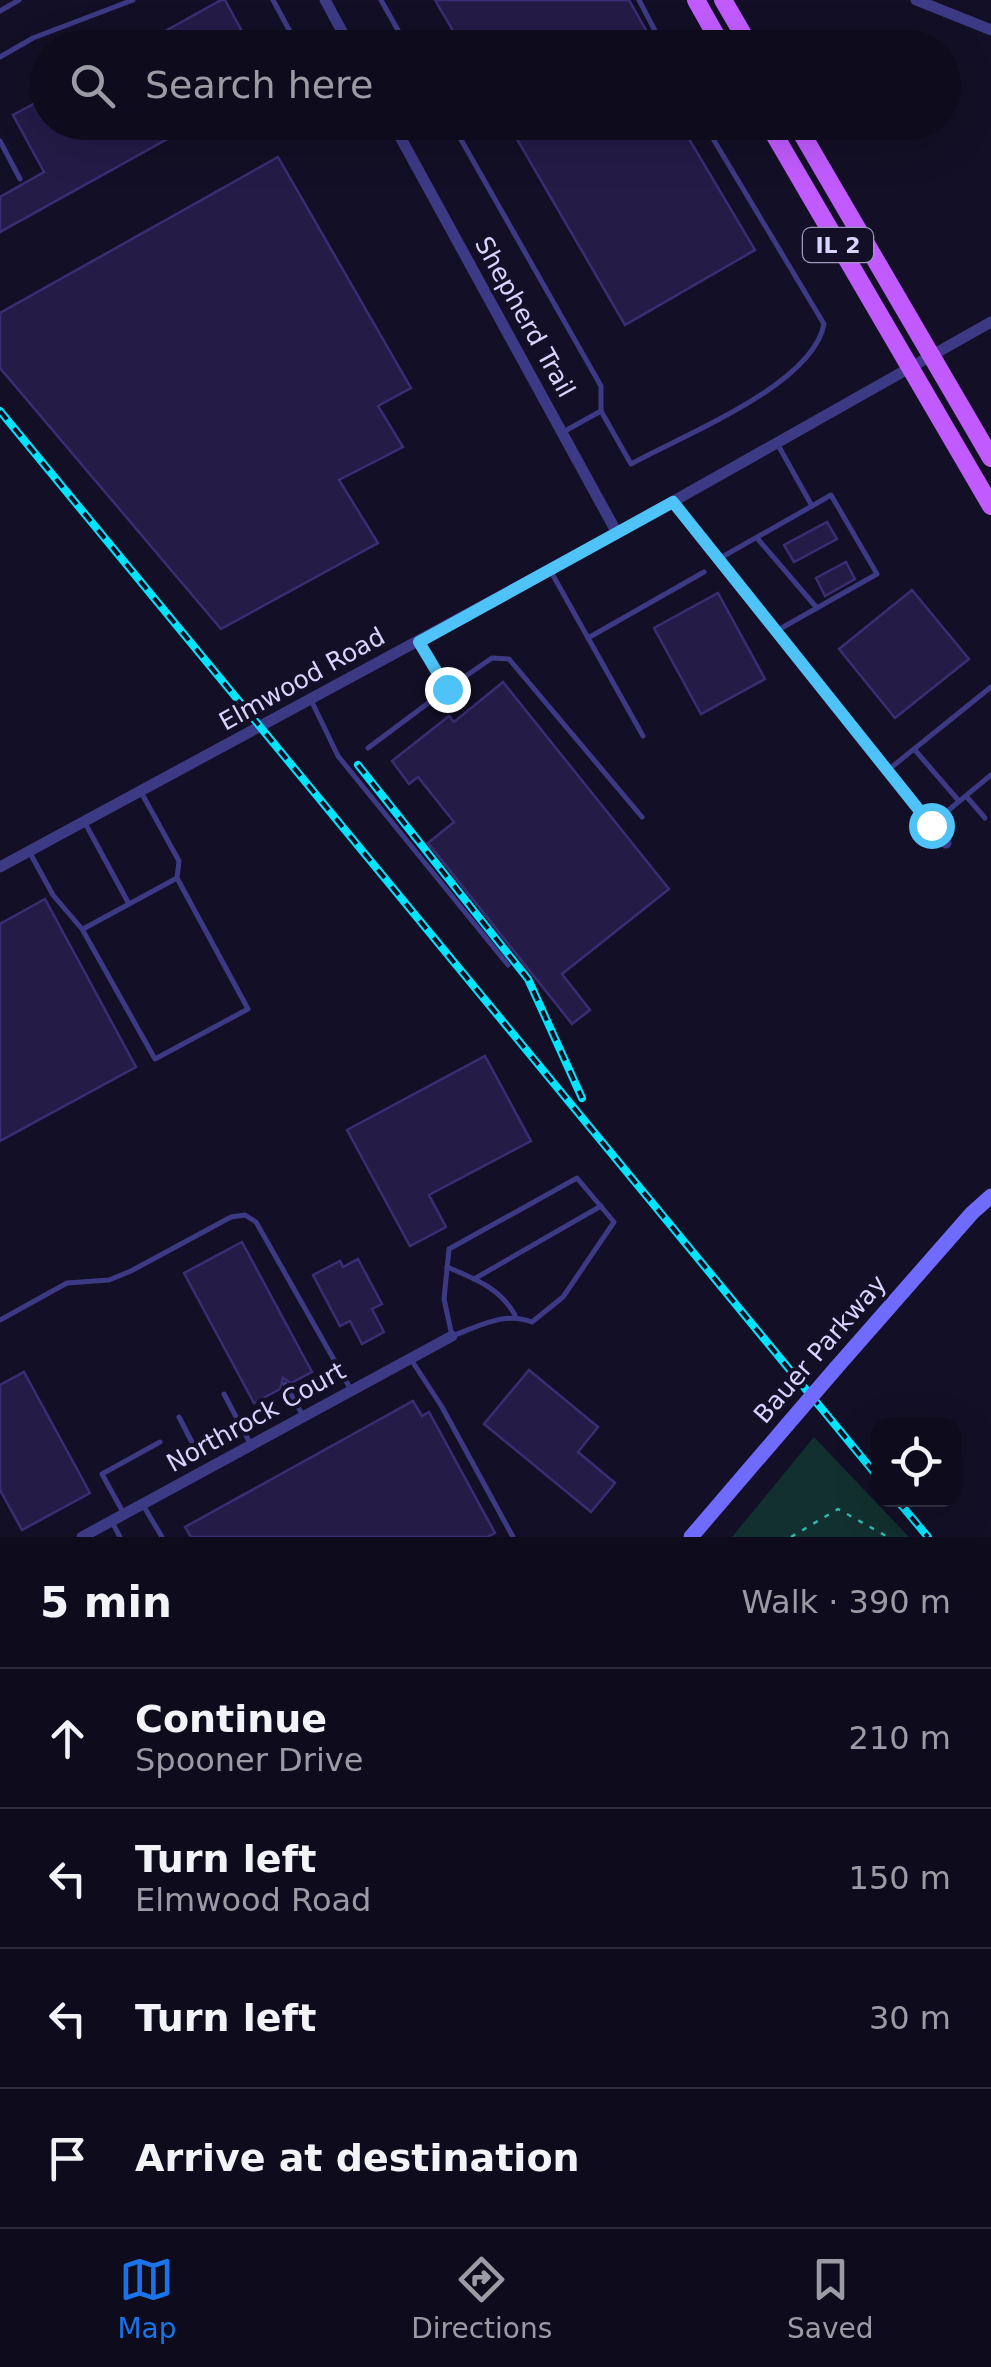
<!DOCTYPE html>
<meta charset="utf-8">
<style>
:root{--surface:#0e0b1c;--page:#1c1929;--text:#f1f3f6;--muted:#9b9ba3;--line:#2e2b3b;--accent:#1a73e8}
body{margin:0;font-family:"DejaVu Sans",sans-serif;background:var(--page);color:var(--text)}
.controls{position:absolute;right:30px;bottom:30px;display:grid;overflow:hidden;border-radius:20px;box-shadow:0 10px 40px #0002}
.controls button{width:90px;height:90px;display:grid;place-items:center;padding:0;border:0;border-bottom:2px solid var(--line);background:var(--surface);color:var(--text);font:50px sans-serif}
.stop{position:absolute;width:30px;height:30px;margin:-22px;border:8px solid #4fc3f7;border-radius:50%;background:#fff}
.stop.end{background:#4fc3f7;border-color:#fff;box-shadow:0 2px 10px #0008}
.list{margin:0;padding:0;list-style:none}
h2{display:flex;justify-content:space-between;align-items:center;height:130px;margin:0;padding:0 40px;font-size:42px}
h2 small{font-size:32px;font-weight:400;color:var(--muted)}
.list li{display:grid;grid-template-columns:65px 1fr auto;gap:30px;align-items:center;box-sizing:border-box;height:140px;padding:0 40px;border-top:2px solid var(--line)}
.list b{display:block;font-size:38px;white-space:nowrap}
.list p{margin:0;font-size:32px;white-space:nowrap;color:var(--muted)}
.list em{font-size:32px;font-style:normal;color:var(--muted)}
.icon{flex:none;width:55px;height:55px;fill:none;stroke:currentColor;stroke-width:2;stroke-linecap:round;stroke-linejoin:round}
.map{position:relative;flex:none;width:991px;height:1537px;overflow:hidden}
.search{position:absolute;background:var(--surface);box-shadow:0 10px 40px #0002;left:30px;right:30px;top:30px;height:110px;display:flex;align-items:center;gap:25px;box-sizing:border-box;padding:0 35px;border-radius:55px;color:var(--muted);font-size:38px}
.sheet{height:690px;background:var(--surface)}
nav{display:flex;justify-content:space-around;align-items:center;box-sizing:border-box;height:140px;border-top:2px solid var(--line);background:var(--surface);font-size:28px;color:var(--muted)}
nav a{display:grid;justify-items:center;gap:5px}
nav .on{color:var(--accent)}
.map>svg:first-child{display:block}
</style>
<div class="map">
<svg width="991" height="1537" viewBox="0 0 991 1537">
<rect width="100%" height="100%" fill="#130f26"/>
<path fill="#12302f" d="M 814,1437 L 909,1537 L 732,1537 Z"/>
<g fill="#241b47" stroke="#3b2d73" stroke-width="2.5">
<path d="M 225,0 L 251,48 L 135,48 L 221,0 Z"/>
<path d="M 435,0 L 629,0 L 656,48 L 463,48 Z"/>
<path d="M 48,96 L 48,122 L 198,122 L 0,232 L 0,197 L 44,172 L 13,115 Z"/>
<path d="M 507,122 L 679,122 L 755,250 L 625,325 Z"/>
<path d="M 278,157 L 411,388 L 378,406 L 403,447 L 339,480 L 378,543 L 221,629 L 0,368 L 0,313 Z"/>
<path d="M 827,522 L 837,539 L 794,562 L 784,545 Z"/>
<path d="M 846,562 L 855,579 L 825,596 L 816,578 Z"/>
<path d="M 912,590 L 969,659 L 895,718 L 839,649 Z"/>
<path d="M 718,593 L 765,679 L 701,714 L 654,628 Z"/>
<path d="M 503,682 L 669,889 L 562,974 L 590,1010 L 572,1024 L 428,843 L 454,822 L 418,777 L 409,784 L 392,761 L 449,716 L 454,722 Z"/>
<path d="M 45,899 L 136,1067 L 0,1141 L 0,924 Z"/>
<path d="M 485,1056 L 531,1141 L 429,1195 L 446,1227 L 410,1246 L 347,1130 Z"/>
<path d="M 242,1242 L 312,1372 L 291,1383 L 283,1378 L 280,1389 L 254,1403 L 184,1273 Z"/>
<path d="M 358,1259 L 382,1304 L 372,1309 L 384,1332 L 362,1344 L 350,1321 L 340,1326 L 313,1275 L 340,1261 L 343,1267 Z"/>
<path d="M 529,1370 L 598,1427 L 578,1452 L 615,1483 L 591,1512 L 484,1424 Z"/>
<path d="M 24,1372 L 90,1493 L 22,1530 L 0,1490 L 0,1385 Z"/>
<path d="M 413,1401 L 422,1416 L 429,1412 L 495,1533 L 487,1537 L 191,1537 L 185,1527 Z"/>
</g>
<g fill="none" stroke-linecap="round" stroke-linejoin="round">
<path stroke="#2fb8b0" stroke-width="2.5" stroke-dasharray="5 8" stroke-linecap="butt" d="M 791,1537 L 838,1509 L 888,1537"/>
<g stroke="#3d3a85" stroke-width="5">
<path d="M 273,0 L 299,48"/>
<path d="M 381,0 L 408,48"/>
<path d="M 639,0 L 664,48"/>
<path d="M 0,11 L 19,0"/>
<path d="M 382,48 L 402,37"/>
<path d="M 0,57 L 33,38 L 133,0"/>
<path d="M 451,122 L 601,386 L 601,411 L 631,464 C 683,435 813,385 824,324 L 703,122"/>
<path d="M 401,133 L 419,122"/>
<path d="M 0,141 L 20,179"/>
<path d="M 565,431 L 601,411"/>
<path d="M 757,538 L 817,608"/>
<path d="M 722,557 L 812,506 L 778,445"/>
<path d="M 550,570 L 643,736"/>
<path d="M 778,630 L 877,574 L 831,495 L 812,506"/>
<path d="M 588,638 L 704,572"/>
<path d="M 419,641 L 447,689 L 492,658 L 509,659 L 642,817"/>
<path d="M 311,700 L 338,756 L 508,965"/>
<path d="M 368,748 L 447,689"/>
<path d="M 914,749 L 959,801"/>
<path d="M 888,770 L 991,687"/>
<path d="M 966,796 L 985,818"/>
<path d="M 85,823 L 129,904"/>
<path d="M 933,823 L 991,775"/>
<path d="M 30,853 L 53,895 L 82,929 L 155,1059 L 248,1009 L 177,878 L 179,861 L 141,792"/>
<path d="M 83,929 L 177,878"/>
<path d="M 577,1178 L 614,1222 L 563,1297 L 532,1322 C 504,1311 480,1326 452,1336 L 444,1299 L 449,1249 Z"/>
<path d="M 447,1267 C 475,1279 500,1288 515,1315"/>
<path d="M 474,1279 L 601,1206"/>
<path d="M 0,1320 L 67,1283 L 109,1280 L 131,1271 L 231,1217 L 245,1215 L 256,1222 L 350,1388"/>
<path d="M 412,1361 L 442,1407 L 513,1537"/>
<path d="M 285,1384 L 302,1414"/>
<path d="M 224,1394 L 250,1443"/>
<path d="M 179,1417 L 196,1450 L 241,1425"/>
<path d="M 143,1505 L 162,1537"/>
<path d="M 124,1514 L 102,1474 L 160,1442"/>
<path d="M 112,1522 L 120,1537"/>
</g>
<g stroke="#3d3a85" stroke-width="11">
<path d="M 325,0 L 351,48"/>
<path d="M 916,0 L 991,30"/>
<path d="M 392,122 L 617,533"/>
<path d="M 673,502 L 946,843"/>
<path d="M 0,867 L 617,533 L 991,322"/>
<path d="M 82,1537 L 452,1336"/>
</g>
<g stroke="#6f6bff" stroke-width="15">
<path d="M 836,1368 L 972,1213 L 991,1196"/>
<path d="M 691,1537 L 787,1425"/>
</g>
<g stroke="#c25bff" stroke-width="18">
<path d="M 696,0 L 723,48"/>
<path d="M 723,0 L 751,48"/>
<path d="M 767,122 L 991,506"/>
<path d="M 795,122 L 991,458"/>
</g>
<defs>
<g id="rail">
<path d="M 0,411 L 878,1477"/>
<path d="M 358,765 L 528,979 L 582,1098"/>
<path d="M 897,1500 L 928,1537"/>
</g>
</defs>
<use href="#rail" stroke="#00e5ff" stroke-width="8"/>
<use href="#rail" stroke="#130f26" stroke-width="4" stroke-dasharray="11" stroke-linecap="butt"/>
<path stroke="#6f6bff" stroke-width="15" d="M 787,1425 L 836,1368"/>
</g>
<g fill="none" stroke-linecap="round" stroke-linejoin="round">
<path stroke="#4fc3f7" stroke-width="12" d="M 447,689 L 419,642 L 673,502 L 931,825"/>
</g>
<g text-anchor="middle" dominant-baseline="central" stroke-width="8" stroke-linejoin="round" paint-order="stroke">
<rect fill="#130f26" stroke="#9e99be" stroke-width="2.5" x="803" y="228" width="70" height="34" rx="8"/>
<g font-size="22" font-weight="bold" fill="#d9d4ff">
<text x="838" y="245">IL 2</text>
</g>
<g font-size="25" fill="#d9d4ff" stroke="#130f26">
<text transform="translate(525 317) rotate(61)">Shepherd Trail</text>
<text transform="translate(302 679) rotate(-29)">Elmwood Road</text>
<text transform="translate(820 1349) rotate(-49)">Bauer Parkway</text>
<text transform="translate(256 1417) rotate(-29)">Northrock Court</text>
</g>
</g>
</svg>
<div class="controls">
<button><svg class="icon" aria-label="locate" viewBox="0 0 24 24"><circle cx="12" cy="12" r="6"/><path d="M12 2v4M12 18v4M2 12h4M18 12h4"/></svg></button>
</div>
<div class="stop" style="left:931px;top:825px"></div>
<div class="stop end" style="left:447px;top:689px"></div>
<div class="search"><svg class="icon" aria-label="search" viewBox="0 0 24 24"><circle cx="10" cy="10" r="6"/><path d="M15 15l6 6"/></svg>Search here</div>
</div>
<section class="sheet">
<h2>5 min<small>Walk · 390 m</small></h2>
<ul class="list">
<li><svg class="icon" aria-label="ahead" viewBox="0 0 24 24"><path d="M12 20V5M6 11l6-6 6 6"/></svg><div><b>Continue</b><p>Spooner Drive</p></div><em>210 m</em></li>
<li><svg class="icon" aria-label="left" viewBox="0 0 24 24"><path d="M17 20v-9H6M10 6l-5 5 5 5"/></svg><div><b>Turn left</b><p>Elmwood Road</p></div><em>150 m</em></li>
<li><svg class="icon" aria-label="left" viewBox="0 0 24 24"><path d="M17 20v-9H6M10 6l-5 5 5 5"/></svg><div><b>Turn left</b></div><em>30 m</em></li>
<li><svg class="icon" aria-label="arrive" viewBox="0 0 24 24"><path d="M6 21V4h12l-3 4 3 4H6"/></svg><div><b>Arrive at destination</b></div></li>
</ul>
</section>
<nav>
<a class="on"><svg class="icon" aria-label="map" viewBox="0 0 24 24"><path d="M3 6l6-2 6 2 6-2v14l-6 2-6-2-6 2zM9 4v14M15 6v14"/></svg>Map</a>
<a><svg class="icon" aria-label="directions" viewBox="0 0 24 24"><path d="M12 3l9 9-9 9-9-9zM9 14v-3h6M13 9l2 2-2 2"/></svg>Directions</a>
<a><svg class="icon" aria-label="saved" viewBox="0 0 24 24"><path d="M7 4h10v16l-5-4-5 4z"/></svg>Saved</a>
</nav>
